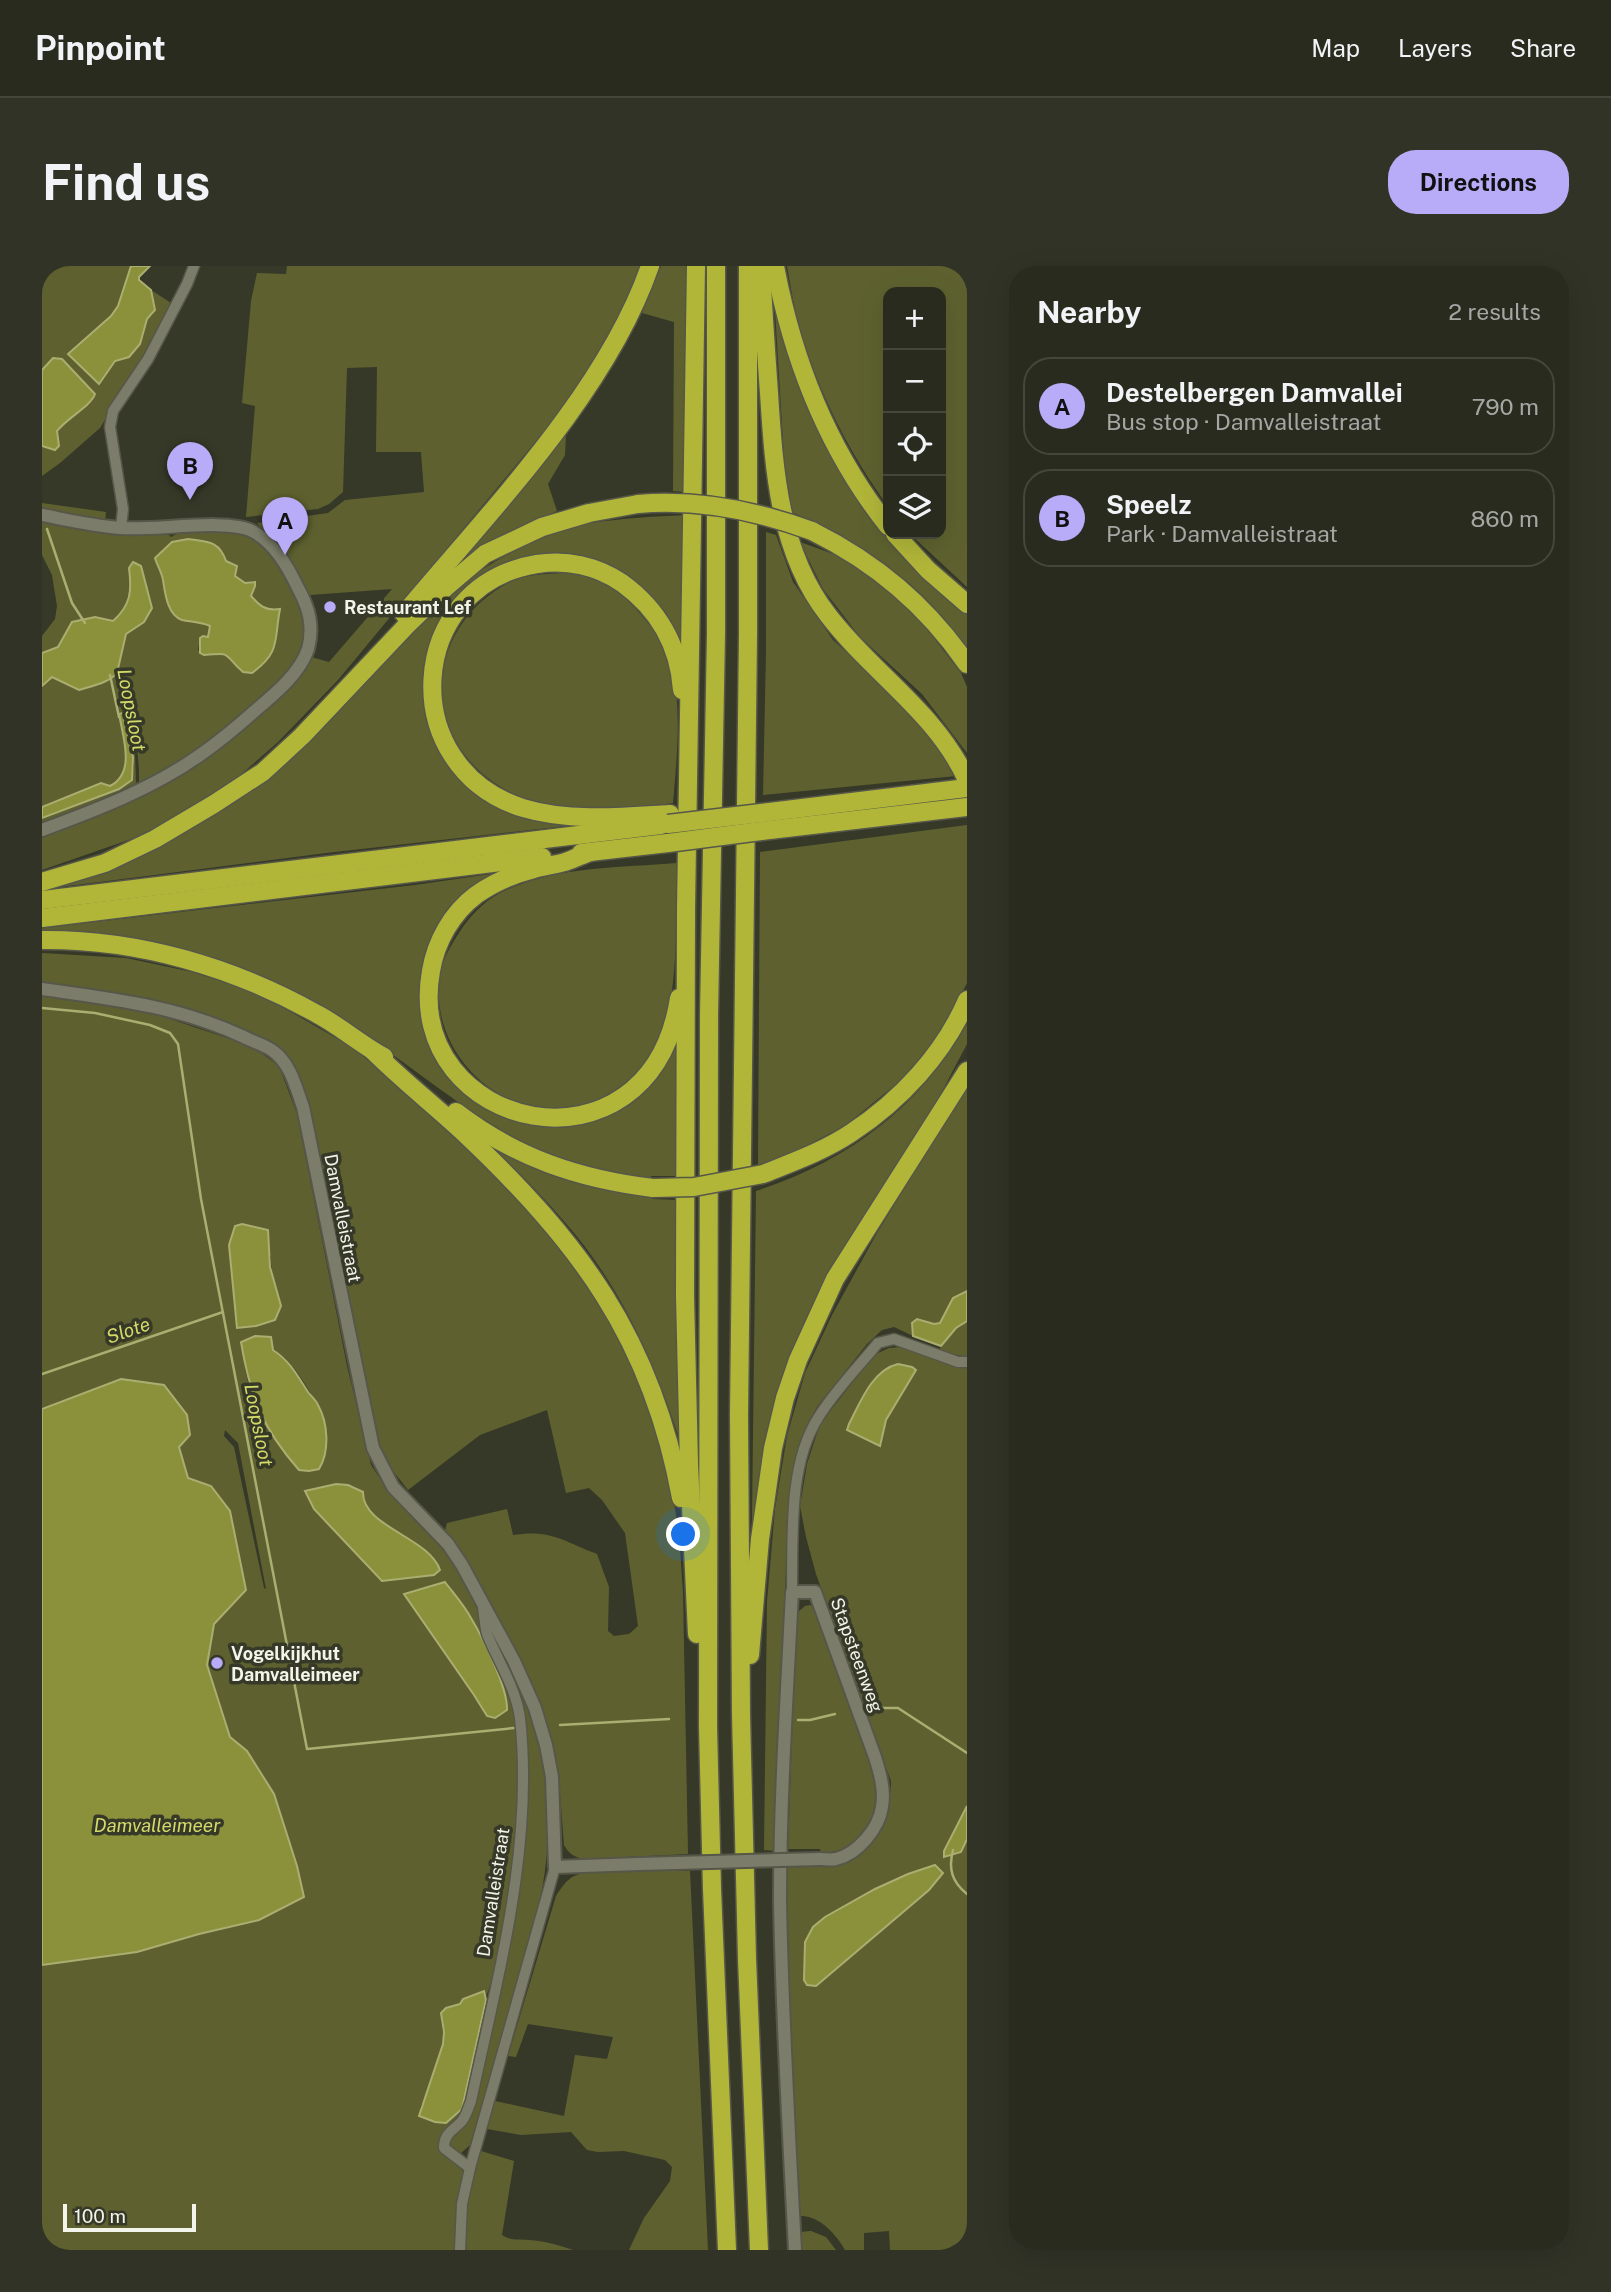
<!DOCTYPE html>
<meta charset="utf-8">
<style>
:root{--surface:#292b1e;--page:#313327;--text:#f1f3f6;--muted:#a5a7a4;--line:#45473c;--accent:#b8abf7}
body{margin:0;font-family:"Public Sans",sans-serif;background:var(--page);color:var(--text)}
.controls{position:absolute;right:21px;top:21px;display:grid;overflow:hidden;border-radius:14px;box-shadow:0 7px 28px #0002}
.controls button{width:63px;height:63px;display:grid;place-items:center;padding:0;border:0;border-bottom:2px solid var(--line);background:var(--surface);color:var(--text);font:35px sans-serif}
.scale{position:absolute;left:21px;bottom:18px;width:133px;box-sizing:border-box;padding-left:7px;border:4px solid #f3f4ea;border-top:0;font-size:19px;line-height:24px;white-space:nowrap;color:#f3f4ea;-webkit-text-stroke:5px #373928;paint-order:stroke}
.you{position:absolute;left:642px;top:1269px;width:24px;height:24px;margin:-18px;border:5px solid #fff;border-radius:50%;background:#1a73e8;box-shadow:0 0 0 10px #1a73e833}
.badge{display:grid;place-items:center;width:46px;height:46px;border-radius:50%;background:var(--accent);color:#111;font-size:23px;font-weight:700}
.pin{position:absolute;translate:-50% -58px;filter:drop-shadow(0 2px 4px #0008)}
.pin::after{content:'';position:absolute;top:37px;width:24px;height:21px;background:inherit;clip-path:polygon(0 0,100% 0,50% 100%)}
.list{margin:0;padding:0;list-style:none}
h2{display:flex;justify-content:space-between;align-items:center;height:91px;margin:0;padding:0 28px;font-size:30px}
h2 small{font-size:23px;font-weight:400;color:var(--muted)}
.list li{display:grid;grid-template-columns:46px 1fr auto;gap:21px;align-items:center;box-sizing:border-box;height:98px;margin:0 14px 14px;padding:0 14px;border:2px solid var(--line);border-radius:28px}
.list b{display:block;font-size:26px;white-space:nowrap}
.list p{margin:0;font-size:23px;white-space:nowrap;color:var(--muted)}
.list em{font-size:23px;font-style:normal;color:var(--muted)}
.icon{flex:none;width:38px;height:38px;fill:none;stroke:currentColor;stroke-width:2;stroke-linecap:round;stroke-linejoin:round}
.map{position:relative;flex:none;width:925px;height:1984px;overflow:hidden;border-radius:28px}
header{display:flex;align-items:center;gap:42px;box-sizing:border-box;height:98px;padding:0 35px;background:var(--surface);border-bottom:2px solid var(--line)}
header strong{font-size:33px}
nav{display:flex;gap:38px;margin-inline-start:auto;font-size:24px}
.intro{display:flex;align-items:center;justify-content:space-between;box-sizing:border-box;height:168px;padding:0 42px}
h1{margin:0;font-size:49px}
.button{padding:18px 32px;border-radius:28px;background:var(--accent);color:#111;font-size:24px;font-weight:700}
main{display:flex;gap:42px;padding:0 42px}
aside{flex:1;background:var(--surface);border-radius:28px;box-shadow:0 7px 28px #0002}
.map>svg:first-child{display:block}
</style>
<header>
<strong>Pinpoint</strong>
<nav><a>Map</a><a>Layers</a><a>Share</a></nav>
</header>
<div class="intro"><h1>Find us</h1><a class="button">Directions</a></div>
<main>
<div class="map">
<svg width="925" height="1984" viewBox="0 0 925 1984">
<rect width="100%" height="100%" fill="#373928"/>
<g fill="#5e612f" fill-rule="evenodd">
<path d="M 0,0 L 89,0 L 76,40 L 69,50 L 27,87 L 64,108 L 73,95 L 98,78 L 105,53 L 111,48 L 113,41 L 109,24 L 129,37 L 114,71 L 58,162 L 18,197 L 0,210 L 0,180 L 13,184 L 17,180 L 15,165 C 25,152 49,140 53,128 L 20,93 L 11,93 L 0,104 Z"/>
<path d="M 245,0 L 601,0 L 565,73 L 518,146 L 296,414 L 236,476 L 195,512 L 143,546 L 95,571 L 0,604 L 0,571 L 83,538 L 183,478 L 239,430 L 269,391 L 287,396 L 350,323 L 268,329 L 252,302 L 215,257 L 286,247 L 303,234 L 382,226 L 379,186 L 334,186 L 335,101 L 305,102 L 301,226 L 287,238 L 276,243 L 204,251 L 213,140 L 200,137 L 209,35 L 215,7 L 244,8 Z"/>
<path d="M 619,0 L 646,0 L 643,226 L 631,225 L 632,56 L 600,47 Z"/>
<path d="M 745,0 L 925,0 L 925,321 L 868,268 L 899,268 L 899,26 L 846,26 L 846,240 C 809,191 775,123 758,63 C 752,43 749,21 745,0 Z"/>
<path d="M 732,27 L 795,191 L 925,345 L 925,383 C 884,320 818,274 749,246 L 742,192 Z"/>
<path d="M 524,169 L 523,189 L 506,218 L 515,245 L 476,263 L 426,291 L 424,288 Z"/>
<path d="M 0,237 L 64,246 L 63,255 L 0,244 Z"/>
<path d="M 644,249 L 641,397 L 632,371 L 541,293 L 435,318 L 386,405 L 425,515 L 550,557 L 284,587 L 10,622 C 94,590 181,557 247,493 C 319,424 378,335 468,287 C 492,255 605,251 644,249 Z"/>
<path d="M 0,253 L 82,268 L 126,268 L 129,271 L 138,266 L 174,263 L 205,268 L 217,275 L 240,300 L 262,344 L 265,365 L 259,387 L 252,399 L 243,411 L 212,440 L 159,482 L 97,518 C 98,487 91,458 84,427 L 82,427 L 93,487 L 94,517 L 88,523 L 0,560 L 0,552 L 86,518 L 92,501 L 81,447 L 77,448 C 82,472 94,507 68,520 L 59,517 L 0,541 L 0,420 L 10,411 L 37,424 L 53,417 L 64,416 L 78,397 L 84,368 L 102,356 L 87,302 C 90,325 89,339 71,355 L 53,351 L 30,356 L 16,381 L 0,387 L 0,370 L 13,353 L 15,340 L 10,309 L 0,289 ZM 192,309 L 203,317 L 211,315 L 213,320 L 209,330 C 218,340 223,345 238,343 L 233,374 L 193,399 C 178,380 176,391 156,384 L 158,372 L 166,371 L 168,360 C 159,356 147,356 140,353 C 126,349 121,325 121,312 Z"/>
<path d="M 724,266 L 734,269 L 751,316 L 791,374 L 856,432 L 889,469 L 914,510 L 721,529 L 724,386 Z"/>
<path d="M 758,276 L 794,289 L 834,314 L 877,353 L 919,407 L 925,421 L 925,487 L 880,428 L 818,371 L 781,323 Z"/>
<path d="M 522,307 C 550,308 575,321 593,342 C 605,356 621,372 627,391 C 641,437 635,489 631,537 C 586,543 509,547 468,526 C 376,479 378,361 470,315 C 485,308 506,308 522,307 Z"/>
<path d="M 925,559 L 925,717 L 898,768 L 859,814 L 804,859 L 756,884 L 716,899 L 718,586 Z"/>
<path d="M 635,597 C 633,652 638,720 619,771 C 609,797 586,818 561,831 C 482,872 390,802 397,716 C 398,698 407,682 417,667 C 427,651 441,636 458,627 C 511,600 577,602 635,597 Z"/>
<path d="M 463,606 L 400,662 L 386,754 L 445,837 L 550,851 L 626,786 L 636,760 L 638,760 L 634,910 L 609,910 L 609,912 C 571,908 532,900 497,884 C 427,851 370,799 306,758 C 290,748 274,736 257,727 C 215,706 168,687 122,680 C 81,674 40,671 0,667 L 0,662 L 373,619 Z"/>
<path d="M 0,687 L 84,692 L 150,706 L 214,726 L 308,780 L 358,820 L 364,828 L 429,887 L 503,961 L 541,1010 L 575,1064 L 599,1119 L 624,1187 L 637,1268 L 641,1327 L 646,1588 L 542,1593 C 532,1591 527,1588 522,1579 L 517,1515 L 503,1451 L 481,1399 L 431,1306 L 403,1265 L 405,1257 L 465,1243 L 471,1269 C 509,1263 521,1275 555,1288 L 567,1321 L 566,1365 L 572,1370 L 587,1368 L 596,1360 L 583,1267 L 560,1234 L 547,1222 L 524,1227 L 505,1144 L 438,1169 L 366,1224 L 341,1192 L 335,1173 L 267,843 L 218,772 L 166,750 L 114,735 L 86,729 L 0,718 Z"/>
<path d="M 0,729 L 74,739 L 116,749 L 188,773 L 215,784 L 237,800 L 255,848 L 305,1100 L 329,1199 L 345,1223 L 399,1276 L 416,1300 L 431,1330 L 473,1443 L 478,1521 L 477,1554 L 466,1640 L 453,1708 L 444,1730 L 442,1725 L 421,1733 L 419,1738 L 404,1742 L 399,1755 C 407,1782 389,1817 378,1842 L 412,1851 L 418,1846 L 420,1852 C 410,1859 388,1871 400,1886 C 406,1894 415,1896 421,1905 L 413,1959 L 414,1984 L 0,1984 L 0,1699 L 95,1686 L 157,1668 L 217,1654 L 205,1485 L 188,1471 L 165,1399 L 172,1358 L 204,1324 L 188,1245 L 169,1220 L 146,1212 L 137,1181 L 79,1113 L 0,1143 ZM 187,979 L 229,990 C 228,1006 235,1020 236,1036 L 191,1009 ZM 213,1070 C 223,1078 236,1085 245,1094 C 260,1110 275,1137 282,1157 L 257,1204 C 235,1180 218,1150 207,1119 C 203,1106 202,1090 200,1076 ZM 183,1164 L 196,1177 L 224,1323 L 222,1322 L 192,1181 L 182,1170 ZM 294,1218 L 321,1234 L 328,1245 L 346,1260 L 340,1314 L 263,1226 ZM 403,1317 L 442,1378 L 465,1436 L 444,1450 L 432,1429 L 362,1329 Z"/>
<path d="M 925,758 L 925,778 L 898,829 L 774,1039 L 714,1253 L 710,1253 L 714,925 C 807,894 875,844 925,758 Z"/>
<path d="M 925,820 L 925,1025 L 911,1032 L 898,1057 L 892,1058 L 875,1053 L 870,1057 L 871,1070 L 852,1061 L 840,1064 L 825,1078 L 775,1141 L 761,1168 L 750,1208 L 744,1299 L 735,1585 L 722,1584 L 725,1336 L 733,1243 L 745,1170 L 763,1107 L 790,1049 L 835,967 Z"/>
<path d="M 446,876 C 504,909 544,922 610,931 L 610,933 L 635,934 L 640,1181 C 614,1099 579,1019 521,954 C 498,927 472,902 446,876 Z"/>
<path d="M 925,1055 L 925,1091 L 896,1085 L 914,1062 Z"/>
<path d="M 859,1081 L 925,1102 L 925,1540 L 903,1585 L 903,1591 L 919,1586 L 925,1573 L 925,1972 L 903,1984 L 848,1984 L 847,1965 L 822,1967 L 822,1984 L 803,1984 C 796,1971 782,1955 767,1951 C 763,1950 759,1951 755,1949 L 746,1746 L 745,1601 C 765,1600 790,1602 809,1593 C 839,1579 849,1545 849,1515 L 774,1308 L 764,1271 L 758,1240 L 765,1198 L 778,1158 L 832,1089 L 847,1082 ZM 870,1101 L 873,1105 L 844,1154 L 839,1177 L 831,1177 L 807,1157 L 831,1116 L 841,1104 ZM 900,1607 L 887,1624 L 774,1720 L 765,1719 L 762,1714 L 763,1676 L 771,1661 L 783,1651 L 866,1608 Z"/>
<path d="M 768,1339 L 774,1342 L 777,1347 L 833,1513 C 834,1520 835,1528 834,1535 C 832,1564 808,1587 779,1587 L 778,1583 L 746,1583 L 754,1360 L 756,1346 L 763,1340 Z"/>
<path d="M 447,1362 C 454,1374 463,1386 469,1399 C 509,1479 516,1569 493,1655 L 428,1879 L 419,1887 L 412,1886 L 405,1880 L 407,1872 L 417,1863 L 472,1645 L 480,1449 Z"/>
<path d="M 558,1605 L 648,1605 L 666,1984 L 587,1984 L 602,1952 L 628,1915 L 630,1901 L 623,1894 L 582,1885 L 556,1886 L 545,1884 L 529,1866 L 479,1869 L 445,1863 L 453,1835 L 522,1850 L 533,1789 L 565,1793 L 571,1771 L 486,1758 L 474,1791 L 466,1790 L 514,1630 C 528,1608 534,1607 558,1605 Z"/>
<path d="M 439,1885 L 472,1895 L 460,1969 C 469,1975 476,1973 487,1974 C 502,1975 517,1979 531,1984 L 423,1984 C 419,1950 429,1917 439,1885 Z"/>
<path d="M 769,1965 L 784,1971 L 794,1984 L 758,1984 L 757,1966 Z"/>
</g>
<g fill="#8b903b" stroke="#aaae70" stroke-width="2">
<path d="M 89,0 L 108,0 L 97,11 L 97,14 L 109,24 L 113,44 L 105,53 L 98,78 L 87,91 L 73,95 L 57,118 L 26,88 L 69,50 L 76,40 Z"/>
<path d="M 11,92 L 20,93 L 53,128 C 49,140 25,152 15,165 L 17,180 L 13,184 L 0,180 L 0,104 Z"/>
<path d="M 146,273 C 165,276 177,274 184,295 L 195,300 L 193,310 L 203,317 L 213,316 L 213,320 L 209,330 C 218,340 223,345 238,343 C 232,374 239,386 210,407 L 201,406 C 180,388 192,386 162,389 L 158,387 L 158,372 L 161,370 L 166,371 L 168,360 C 159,356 149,356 140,354 C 125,349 123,326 121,314 C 120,307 115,299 113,292 L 130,276 Z"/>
<path d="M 91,296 L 99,300 L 110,342 L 102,356 L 84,368 L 75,407 C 67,417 49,420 37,424 L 10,411 L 0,420 L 0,387 L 16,381 L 30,356 L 53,351 L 71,355 C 89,339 90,325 87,302 Z"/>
<path d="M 81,447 L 91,491 L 90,514 L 77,523 L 0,552 L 0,541 L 59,517 L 68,520 C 94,507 81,471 77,448 Z"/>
<path d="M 200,958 L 226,964 L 228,1001 L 239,1040 L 233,1054 L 214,1060 L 195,1062 L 187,979 L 193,960 Z"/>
<path d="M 925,1025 L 925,1055 L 914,1062 L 899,1080 L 871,1070 L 870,1057 L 875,1053 L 892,1058 L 898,1057 L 911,1032 Z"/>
<path d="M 213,1070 L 229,1071 L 231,1084 C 248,1095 255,1109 266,1126 C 269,1130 274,1134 276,1139 C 286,1157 288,1185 277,1203 L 267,1205 L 257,1204 C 220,1162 208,1130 199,1076 Z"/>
<path d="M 856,1098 L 870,1101 L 874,1104 L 844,1154 L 838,1180 L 805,1164 L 807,1158 C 818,1137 830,1104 856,1098 Z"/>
<path d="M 79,1113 L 122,1119 L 145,1149 L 148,1169 L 137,1181 L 146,1212 L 169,1220 L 188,1245 L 204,1324 L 172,1358 L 165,1399 L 188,1471 L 205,1485 L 232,1528 L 255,1600 L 262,1631 L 217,1654 L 157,1668 L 95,1686 L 0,1699 L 0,1143 Z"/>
<path d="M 294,1218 L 306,1219 L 321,1226 C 320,1261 387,1271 398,1304 L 392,1309 L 340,1315 L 272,1243 L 263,1225 Z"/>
<path d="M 403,1316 C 412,1328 422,1339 429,1352 C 441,1372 466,1422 465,1444 L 453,1452 L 445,1450 L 432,1429 L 362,1328 Z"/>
<path d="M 925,1540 L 925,1573 L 919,1586 L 902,1591 L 902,1585 Z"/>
<path d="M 893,1599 L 901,1607 L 887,1624 L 774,1720 L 765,1719 L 762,1714 L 763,1676 L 771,1661 L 783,1651 L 833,1623 L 866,1608 Z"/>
<path d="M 442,1725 L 444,1734 L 420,1843 L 404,1857 L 393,1856 L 377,1850 L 401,1778 L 402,1766 L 399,1747 L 404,1742 L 418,1738 L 421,1733 Z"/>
</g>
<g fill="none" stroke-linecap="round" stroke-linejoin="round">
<g stroke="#aaae70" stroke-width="2.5">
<path d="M 5,263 L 30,337 L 43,357"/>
<path d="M 68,409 L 77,451"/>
<path d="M 0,742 L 53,747 L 108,759 L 128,767 L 136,778 L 159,933 L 265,1483 L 472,1462"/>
<path d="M 0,1108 L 181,1046"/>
<path d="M 836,1442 L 856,1442 L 925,1487"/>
<path d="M 756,1454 L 768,1454 L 793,1448"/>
<path d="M 518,1459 L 627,1453"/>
<path d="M 911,1584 C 906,1603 910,1616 925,1628"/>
</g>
<defs>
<g id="minor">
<path d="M 79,262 L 81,243 L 68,161 L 71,145 L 106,93 L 145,18 L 152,0"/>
<path d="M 750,1326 C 751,1272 746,1199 776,1152 C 791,1127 817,1100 836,1077 L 852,1073 L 916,1096 L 925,1096"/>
<path d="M 428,1902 L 402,1882 C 402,1868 409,1866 418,1857 C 424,1852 426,1842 429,1835 C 456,1709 492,1581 478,1452 C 474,1422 456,1395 445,1368 C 443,1360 442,1350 441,1341"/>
<path d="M 418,1984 L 420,1938 L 428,1902 L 513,1601"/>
</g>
<g id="tertiary">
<path d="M 0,249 C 26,254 52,260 78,262 C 111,265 185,252 210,265 C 232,276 246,301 256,322 C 267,342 272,360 266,383 C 258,407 234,427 215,443 C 197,459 178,475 158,489 C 110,523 54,544 0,564"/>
<path d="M 0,723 C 71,733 136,740 202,771 C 211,776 223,779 231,785 C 249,798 254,822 261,841 L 331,1182 L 351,1221 L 406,1278 L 420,1299 L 472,1395 L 493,1442 L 504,1479 L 510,1511 L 513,1601 L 597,1598"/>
<path d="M 753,1984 C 747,1867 740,1751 738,1634 C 738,1531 745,1428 750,1326 L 773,1326 L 833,1491 C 838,1507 843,1524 840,1541 C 837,1562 816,1588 794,1593 C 789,1594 783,1593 778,1593"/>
</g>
<g id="motorway">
<path d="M 654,0 L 644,643 L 643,1030 L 647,1198 L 655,1368"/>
<path d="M 674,0 L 674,367 L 667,749 L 666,1461 L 670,1623 L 685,1984"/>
<path d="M 706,0 L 706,367 L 697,1149 L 699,1448 L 705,1693 L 717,1984"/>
<path d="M 719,0 C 721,42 724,85 727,127 C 732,204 737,286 786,349 C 830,407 894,446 925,514"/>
<path d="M 733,0 C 751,95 786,184 846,260"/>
<path d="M 770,265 C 834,297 884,339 925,398"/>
<path d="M 853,268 L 886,304 L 925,338"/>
<path d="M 362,348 C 447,246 564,127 608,0"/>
<path d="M 719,547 L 925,522"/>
<path d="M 628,548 C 580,551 527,556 481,542 C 353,502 363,319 495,298 C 524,293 555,300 580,317 C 616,343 637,380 640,424"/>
<path d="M 719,565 L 925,541"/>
<path d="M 548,586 C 540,589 532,593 523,596 C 513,599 502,600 492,603 C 472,608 451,617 434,629 C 410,647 394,675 389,705 C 360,865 608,922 637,732"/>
<path d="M 539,587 L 626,577"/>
<path d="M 0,616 L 63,597 L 113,573 L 172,538 L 221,506 L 260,470 L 365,359 L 403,322 L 443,288 L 500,261 L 547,247 L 596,238"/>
<path d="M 0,634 L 619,559"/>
<path d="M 0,652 L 500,591"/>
<path d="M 0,674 C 96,673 191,701 275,748 C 298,760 318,778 342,791"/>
<path d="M 331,785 C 360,814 392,839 422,867 C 537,976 610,1072 639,1232"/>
<path d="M 414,846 C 474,892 537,913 611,922"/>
<path d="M 721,908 C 751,896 782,885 809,867 C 858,835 902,788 925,734"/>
<path d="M 708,1389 L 718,1273 L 731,1182 L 743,1132 L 756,1094 L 793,1013 L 925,805"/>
</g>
</defs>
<use href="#minor" stroke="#565749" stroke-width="13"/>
<use href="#tertiary" stroke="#565749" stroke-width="16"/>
<use href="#motorway" stroke="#565749" stroke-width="21"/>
<use href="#minor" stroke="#7b7d6a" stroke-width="10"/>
<use href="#tertiary" stroke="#7b7d6a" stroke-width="12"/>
<use href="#motorway" stroke="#b1b639" stroke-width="18"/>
<defs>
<path id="tertiary-bridge" d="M 597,1598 L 778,1593"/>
<g id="motorway-bridge">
<path d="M 596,238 C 657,233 713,244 770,265"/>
<path d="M 626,558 L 719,547"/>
<path d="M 626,577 L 719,565"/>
<path d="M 611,922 L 652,921 L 721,908"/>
</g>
</defs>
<use href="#tertiary-bridge" stroke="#565749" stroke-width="16" stroke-linecap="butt"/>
<use href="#motorway-bridge" stroke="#565749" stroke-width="21" stroke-linecap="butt"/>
<use href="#tertiary-bridge" stroke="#7b7d6a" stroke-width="12"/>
<use href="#motorway-bridge" stroke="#b1b639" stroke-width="18"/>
</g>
<g fill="#b8abf7" stroke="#373928" stroke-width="2.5">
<circle cx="288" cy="341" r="7"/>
<circle cx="175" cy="1397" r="7"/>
</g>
<g text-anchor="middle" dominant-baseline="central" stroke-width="7" stroke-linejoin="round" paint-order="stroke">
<g font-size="18" font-weight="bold" fill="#f3f4ea" stroke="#373928" text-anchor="start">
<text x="302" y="341">Restaurant Lef</text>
<text x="189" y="1387">Vogelkijkhut<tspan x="189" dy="21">Damvalleimeer</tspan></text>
</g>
<g font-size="18" fill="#f3f4ea" stroke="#373928">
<text transform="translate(301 952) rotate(79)">Damvalleistraat</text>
<text transform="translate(815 1389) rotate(70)">Stapsteenweg</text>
<text transform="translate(451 1626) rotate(-81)">Damvalleistraat</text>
</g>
<g font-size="19" font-style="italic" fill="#d4da68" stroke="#373928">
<text transform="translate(90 444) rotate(79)">Loopsloot</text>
<text transform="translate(86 1064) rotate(-19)">Slote</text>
<text transform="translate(217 1159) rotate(79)">Loopsloot</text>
<text x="115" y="1559">Damvalleimeer</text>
</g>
</g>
</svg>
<div class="controls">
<button>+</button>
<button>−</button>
<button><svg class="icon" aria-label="locate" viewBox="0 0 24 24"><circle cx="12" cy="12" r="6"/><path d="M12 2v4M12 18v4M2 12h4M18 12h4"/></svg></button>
<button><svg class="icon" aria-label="layers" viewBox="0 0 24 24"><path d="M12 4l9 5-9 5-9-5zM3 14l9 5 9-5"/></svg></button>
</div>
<div class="scale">100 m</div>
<div class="you"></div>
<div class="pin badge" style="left:243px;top:289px">A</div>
<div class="pin badge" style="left:148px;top:234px">B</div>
</div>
<aside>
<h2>Nearby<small>2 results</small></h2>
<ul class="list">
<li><span class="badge">A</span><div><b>Destelbergen Damvallei</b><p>Bus stop · Damvalleistraat</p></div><em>790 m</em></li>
<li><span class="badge">B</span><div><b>Speelz</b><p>Park · Damvalleistraat</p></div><em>860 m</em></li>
</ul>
</aside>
</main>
